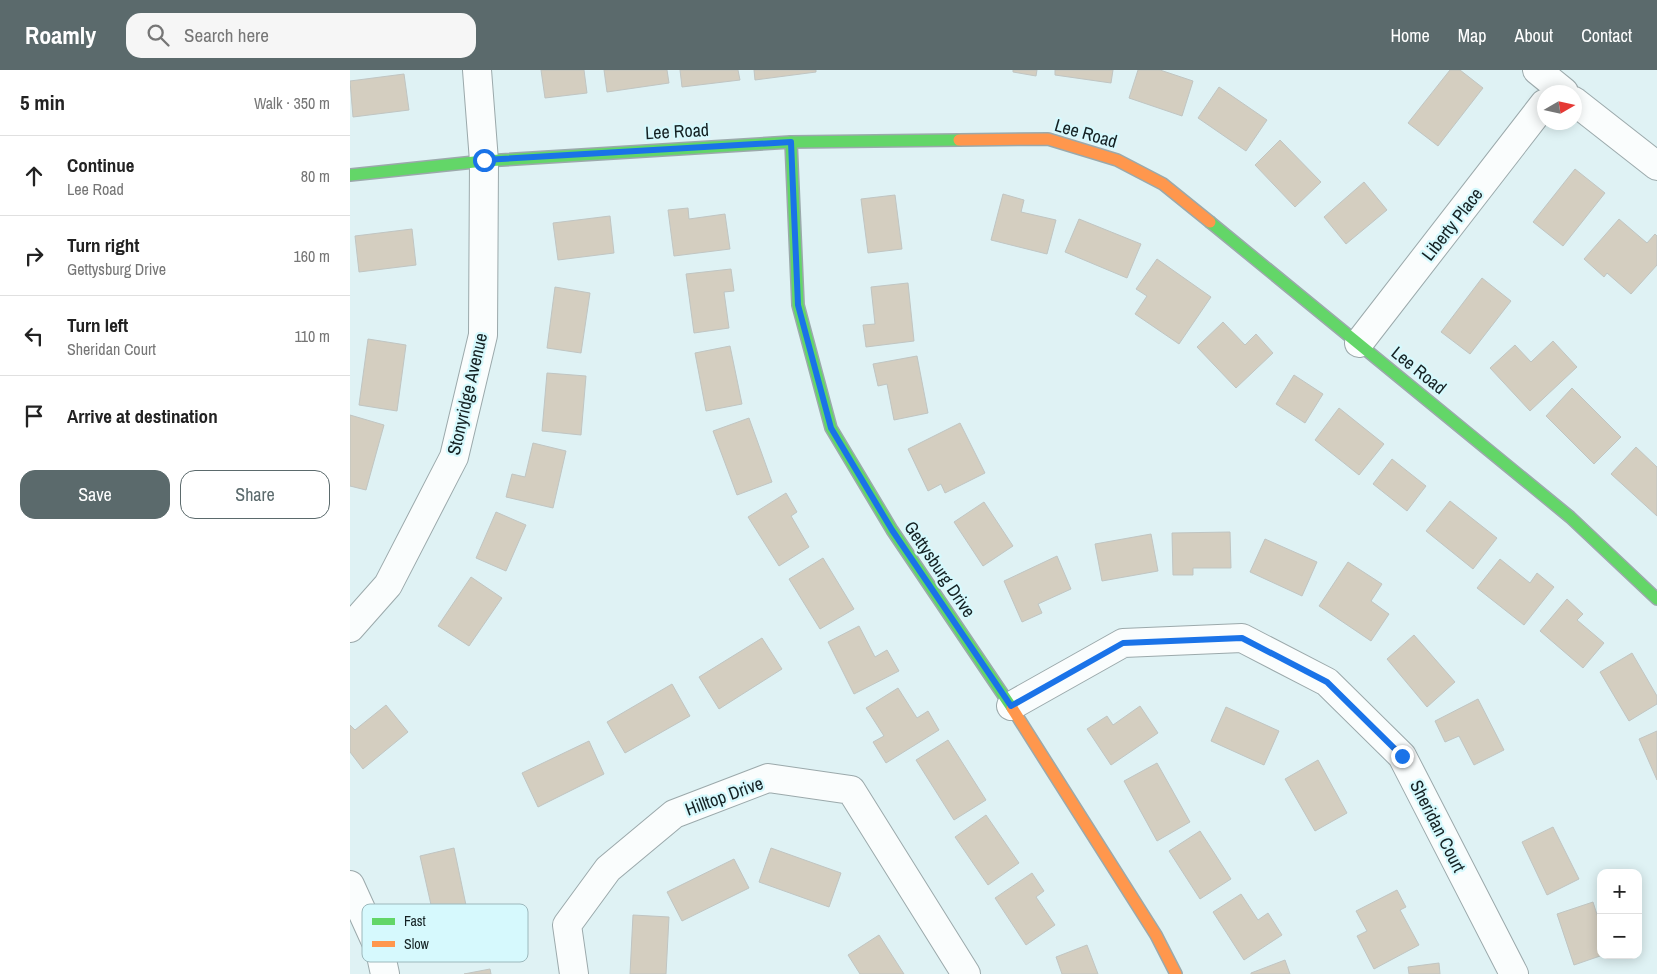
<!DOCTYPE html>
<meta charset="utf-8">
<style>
:root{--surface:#fff;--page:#f6f6f6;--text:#222;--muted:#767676;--line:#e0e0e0;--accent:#5b6a6c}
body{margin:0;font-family:"Archivo Narrow",sans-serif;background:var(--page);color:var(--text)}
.controls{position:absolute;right:15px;bottom:15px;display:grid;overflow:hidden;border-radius:10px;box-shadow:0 2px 12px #0003}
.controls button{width:45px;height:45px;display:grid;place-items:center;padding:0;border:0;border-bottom:1px solid var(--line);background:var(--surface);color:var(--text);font:25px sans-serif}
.compass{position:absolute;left:1187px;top:15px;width:45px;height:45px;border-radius:50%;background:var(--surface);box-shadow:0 2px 12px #0003;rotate:81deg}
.stop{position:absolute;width:15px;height:15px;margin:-11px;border:4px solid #1a73e8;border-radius:50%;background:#fff}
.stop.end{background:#1a73e8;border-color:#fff;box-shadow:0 1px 5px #0008}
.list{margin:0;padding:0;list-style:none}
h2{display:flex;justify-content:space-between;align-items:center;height:65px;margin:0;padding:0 20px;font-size:21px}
h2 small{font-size:16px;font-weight:400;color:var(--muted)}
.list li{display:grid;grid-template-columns:32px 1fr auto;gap:15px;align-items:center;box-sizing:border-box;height:80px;padding:0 20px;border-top:1px solid var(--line)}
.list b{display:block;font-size:19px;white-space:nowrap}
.list p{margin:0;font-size:16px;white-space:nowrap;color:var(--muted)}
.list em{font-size:16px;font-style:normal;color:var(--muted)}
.actions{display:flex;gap:10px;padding:15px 20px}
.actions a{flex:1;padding:11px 0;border:1px solid var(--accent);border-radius:15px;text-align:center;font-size:18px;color:var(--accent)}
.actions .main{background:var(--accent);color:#fff}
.icon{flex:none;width:28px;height:28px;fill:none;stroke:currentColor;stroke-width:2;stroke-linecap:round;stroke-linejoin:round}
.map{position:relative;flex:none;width:1307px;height:904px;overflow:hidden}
header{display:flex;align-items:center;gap:30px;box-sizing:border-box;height:70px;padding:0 25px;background:var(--accent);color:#fff}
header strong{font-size:24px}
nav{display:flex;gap:28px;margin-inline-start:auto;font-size:18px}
.search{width:350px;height:45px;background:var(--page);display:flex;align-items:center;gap:12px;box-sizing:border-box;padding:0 18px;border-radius:15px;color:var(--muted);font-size:19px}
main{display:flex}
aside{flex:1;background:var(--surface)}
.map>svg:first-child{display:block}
</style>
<header>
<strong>Roamly</strong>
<div class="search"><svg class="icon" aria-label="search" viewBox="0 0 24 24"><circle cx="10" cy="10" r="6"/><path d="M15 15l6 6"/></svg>Search here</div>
<nav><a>Home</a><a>Map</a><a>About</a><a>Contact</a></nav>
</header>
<main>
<aside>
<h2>5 min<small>Walk · 350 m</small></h2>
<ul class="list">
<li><svg class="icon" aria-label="ahead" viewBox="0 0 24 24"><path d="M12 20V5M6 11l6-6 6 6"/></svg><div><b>Continue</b><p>Lee Road</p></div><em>80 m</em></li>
<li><svg class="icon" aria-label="right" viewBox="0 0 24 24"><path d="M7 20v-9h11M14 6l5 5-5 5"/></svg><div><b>Turn right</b><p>Gettysburg Drive</p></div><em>160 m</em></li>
<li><svg class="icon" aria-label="left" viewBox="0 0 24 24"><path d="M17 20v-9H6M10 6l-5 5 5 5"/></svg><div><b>Turn left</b><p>Sheridan Court</p></div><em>110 m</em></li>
<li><svg class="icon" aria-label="arrive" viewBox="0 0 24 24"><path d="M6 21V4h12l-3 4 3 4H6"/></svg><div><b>Arrive at destination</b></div></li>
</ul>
<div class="actions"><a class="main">Save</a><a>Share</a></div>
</aside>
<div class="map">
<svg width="1307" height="904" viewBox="0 0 1307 904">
<rect width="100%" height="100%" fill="#dff2f4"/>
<g fill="#d4cec0" stroke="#c0c5c2">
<path d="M 191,0 L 234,0 L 237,23 L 195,28 Z"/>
<path d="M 254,0 L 317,0 L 319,13 L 257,22 Z"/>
<path d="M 330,0 L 388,0 L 390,10 L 332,17 Z"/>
<path d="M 404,0 L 466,0 L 466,2 L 405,10 Z"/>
<path d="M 663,0 L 687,0 L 686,6 L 663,2 Z"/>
<path d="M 705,0 L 763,0 L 761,13 L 705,5 Z"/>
<path d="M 788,0 L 810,0 L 843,11 L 832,46 L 779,28 Z"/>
<path d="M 1100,0 L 1110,0 L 1133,18 L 1088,76 L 1058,53 Z"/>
<path d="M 54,4 L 59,40 L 3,47 L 0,11 Z"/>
<path d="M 869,17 L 917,50 L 896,81 L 848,48 Z"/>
<path d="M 930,70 L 971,112 L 945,137 L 905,95 Z"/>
<path d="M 1225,99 L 1255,123 L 1213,176 L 1183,152 Z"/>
<path d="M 1014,112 L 1037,140 L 996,174 L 974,147 Z"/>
<path d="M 653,124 L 674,130 L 671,142 L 706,150 L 697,184 L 641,170 Z"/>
<path d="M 545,125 L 552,179 L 518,183 L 511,129 Z"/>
<path d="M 338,138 L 339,149 L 375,144 L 380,179 L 324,186 L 318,140 Z"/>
<path d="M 260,146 L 264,183 L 208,190 L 203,153 Z"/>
<path d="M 729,149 L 791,174 L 777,208 L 715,182 Z"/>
<path d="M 1269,149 L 1297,173 L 1305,164 L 1307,166 L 1307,195 L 1281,224 L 1257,203 L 1254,207 L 1234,189 Z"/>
<path d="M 62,159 L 66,195 L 9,202 L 5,166 Z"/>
<path d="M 807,189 L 861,227 L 829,274 L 785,244 L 797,226 L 786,219 Z"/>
<path d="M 381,199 L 384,221 L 374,222 L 379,258 L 344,263 L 336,204 Z"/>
<path d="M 1132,208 L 1161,231 L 1120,284 L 1091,262 Z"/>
<path d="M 558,213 L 564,271 L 516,277 L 513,255 L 525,254 L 521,217 Z"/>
<path d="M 205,217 L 240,223 L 231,283 L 197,278 Z"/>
<path d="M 873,252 L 895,275 L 906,264 L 923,283 L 886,318 L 847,277 Z"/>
<path d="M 18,269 L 56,275 L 47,341 L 9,335 Z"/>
<path d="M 1203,271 L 1227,297 L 1180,341 L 1140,298 L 1165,275 L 1181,292 Z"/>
<path d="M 380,276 L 392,334 L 356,341 L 345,283 Z"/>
<path d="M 567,286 L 578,343 L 544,350 L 537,314 L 528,316 L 523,294 Z"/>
<path d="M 197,303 L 236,306 L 231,365 L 192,361 Z"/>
<path d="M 944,305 L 973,324 L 955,353 L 926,334 Z"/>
<path d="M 1222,318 L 1271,367 L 1244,394 L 1196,346 Z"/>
<path d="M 989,338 L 1034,374 L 1009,405 L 965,370 Z"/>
<path d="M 0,345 L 34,355 L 16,420 L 0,416 Z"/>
<path d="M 399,348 L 422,412 L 387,425 L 363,361 Z"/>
<path d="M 610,353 L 635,403 L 595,423 L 591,414 L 578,421 L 558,379 Z"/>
<path d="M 183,373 L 216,381 L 203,438 L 156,427 L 162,404 L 175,407 Z"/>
<path d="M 1286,377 L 1307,397 L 1307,446 L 1261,404 Z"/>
<path d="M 1042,389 L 1076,416 L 1057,441 L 1023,414 Z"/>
<path d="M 436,423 L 447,442 L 441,446 L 459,477 L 429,496 L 398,447 Z"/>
<path d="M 1100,431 L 1147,468 L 1123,499 L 1076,461 Z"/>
<path d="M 634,432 L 663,476 L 633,496 L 604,452 Z"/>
<path d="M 146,442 L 176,455 L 156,501 L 126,488 Z"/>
<path d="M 880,462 L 881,498 L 843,498 L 843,505 L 823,505 L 822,463 Z"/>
<path d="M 801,464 L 808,501 L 752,511 L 745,474 Z"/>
<path d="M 915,469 L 967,492 L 952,526 L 900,502 Z"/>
<path d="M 707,486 L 721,519 L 688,534 L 692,543 L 672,552 L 654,511 Z"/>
<path d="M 473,488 L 504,539 L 470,559 L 439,509 Z"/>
<path d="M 1150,489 L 1180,513 L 1187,503 L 1204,517 L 1174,555 L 1127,518 Z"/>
<path d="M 998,492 L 1032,514 L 1021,531 L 1039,544 L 1021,571 L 969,536 Z"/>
<path d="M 121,507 L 152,528 L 119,576 L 88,556 Z"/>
<path d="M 1217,529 L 1233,544 L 1227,550 L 1254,573 L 1233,598 L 1190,561 Z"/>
<path d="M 509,556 L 525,587 L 537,580 L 549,601 L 504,624 L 478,572 Z"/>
<path d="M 1064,565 L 1105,612 L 1077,637 L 1037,589 Z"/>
<path d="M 412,568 L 432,599 L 369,639 L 349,607 Z"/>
<path d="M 1282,583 L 1307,626 L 1307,634 L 1279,651 L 1250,602 Z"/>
<path d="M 322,614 L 340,646 L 275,683 L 257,652 Z"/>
<path d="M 548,618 L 567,648 L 578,641 L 589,660 L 536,693 L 523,672 L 534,666 L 516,638 Z"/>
<path d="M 1128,629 L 1154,680 L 1124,695 L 1109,666 L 1095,672 L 1085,651 Z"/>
<path d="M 36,635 L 58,662 L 13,699 L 0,682 L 0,655 L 5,660 Z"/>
<path d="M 790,636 L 808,663 L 761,695 L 737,659 L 757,646 L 763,655 Z"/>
<path d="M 876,637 L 929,661 L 914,695 L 861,671 Z"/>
<path d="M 1307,661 L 1307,710 L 1289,669 Z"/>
<path d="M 598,670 L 636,730 L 604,750 L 566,690 Z"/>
<path d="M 239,671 L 254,704 L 188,737 L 172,703 Z"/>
<path d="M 968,690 L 997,743 L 965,761 L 935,709 Z"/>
<path d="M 807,693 L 840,752 L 807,771 L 774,711 Z"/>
<path d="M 636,745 L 669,793 L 638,815 L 605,767 Z"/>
<path d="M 1203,757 L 1229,809 L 1197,825 L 1172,772 Z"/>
<path d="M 850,761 L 881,809 L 850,829 L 819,781 Z"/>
<path d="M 104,778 L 117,840 L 84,848 L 70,786 Z"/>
<path d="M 421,778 L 491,803 L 479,837 L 409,812 Z"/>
<path d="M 384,789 L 399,818 L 332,851 L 317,822 Z"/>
<path d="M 682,803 L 694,821 L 686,827 L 705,855 L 676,875 L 645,828 Z"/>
<path d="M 1047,820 L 1056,837 L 1050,840 L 1069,875 L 1024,899 L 1007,866 L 1017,861 L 1006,841 Z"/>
<path d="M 891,824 L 908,850 L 918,843 L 932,865 L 894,890 L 863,842 Z"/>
<path d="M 1243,832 L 1251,857 L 1251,885 L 1253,885 L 1224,895 L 1207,844 Z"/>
<path d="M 283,845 L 319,847 L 316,904 L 280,904 Z"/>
<path d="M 529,865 L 554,904 L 510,904 L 498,885 Z"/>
<path d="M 737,875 L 748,904 L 712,904 L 706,887 Z"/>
<path d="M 935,890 L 940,904 L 901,904 L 901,903 Z"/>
<path d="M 1089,893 L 1090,904 L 1059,904 L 1058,897 Z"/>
<path d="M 140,899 L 141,904 L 114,904 Z"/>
</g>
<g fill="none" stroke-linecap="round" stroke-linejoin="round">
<defs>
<g id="street">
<path d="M 1187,0 L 1214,22"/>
<path d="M 1224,31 L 1307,96"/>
<path d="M 1009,273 L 1194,34"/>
<path d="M 0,558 L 38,515 L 104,387 L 133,265 L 134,91 L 127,0"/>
<path d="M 661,636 L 773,573 L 892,568 L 977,612 L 1052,686 L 1164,904"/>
<path d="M 0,815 L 30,881 L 35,904"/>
<path d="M 224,904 L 217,855 L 258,799 L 324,744 L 418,708 L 501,720 L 616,904"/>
</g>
<g id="fast">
<path d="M 441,72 L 448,235 L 481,358 L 542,460 L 662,638"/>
<path d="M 0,105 L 134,91 L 441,72 L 609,70"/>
<path d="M 860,152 L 1220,447 L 1307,529"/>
</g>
<g id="slow">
<path d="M 609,70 L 698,69 L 767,90 L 813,114 L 860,152"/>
<path d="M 662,638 L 806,865 L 826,904"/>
</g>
</defs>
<use href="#street" stroke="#9ba9ab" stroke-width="30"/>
<use href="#fast" stroke="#9ba9ab" stroke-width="14"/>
<use href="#slow" stroke="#9ba9ab" stroke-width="14"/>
<use href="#street" stroke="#fafdfd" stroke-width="28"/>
<use href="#fast" stroke="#63d668" stroke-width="11"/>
<use href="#slow" stroke="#ff974d" stroke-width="11"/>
</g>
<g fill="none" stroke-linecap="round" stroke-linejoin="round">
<path stroke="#1a73e8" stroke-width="6" d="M 134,90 L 441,72 L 448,235 L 481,358 L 542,460 L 661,636 L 773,573 L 892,568 L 977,612 L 1052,686"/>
</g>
<g text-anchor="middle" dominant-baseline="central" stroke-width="4.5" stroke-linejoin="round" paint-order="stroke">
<g font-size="18" fill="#142123" stroke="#d6f9fd">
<text transform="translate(327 61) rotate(-3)">Lee Road</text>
<text transform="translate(736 63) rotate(16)">Lee Road</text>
<text transform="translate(1102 154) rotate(-52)">Liberty Place</text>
<text transform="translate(1069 300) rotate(39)">Lee Road</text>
<text transform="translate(117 324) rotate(-77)">Stonyridge Avenue</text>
<text transform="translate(590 499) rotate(56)">Gettysburg Drive</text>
<text transform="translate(374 726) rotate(-20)">Hilltop Drive</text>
<text transform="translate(1088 756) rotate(63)">Sheridan Court</text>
</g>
</g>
<rect x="12" y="834" width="166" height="58" rx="8" fill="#d6f9fd" stroke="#9cb8bc" stroke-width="1"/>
<rect x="22" y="848" width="23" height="7" fill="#63d668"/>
<rect x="22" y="871" width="23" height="6" fill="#ff974d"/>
<g font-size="14" fill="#142123">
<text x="54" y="856">Fast</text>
<text x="54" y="879">Slow</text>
</g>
</svg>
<div class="controls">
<button>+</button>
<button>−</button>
</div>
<svg class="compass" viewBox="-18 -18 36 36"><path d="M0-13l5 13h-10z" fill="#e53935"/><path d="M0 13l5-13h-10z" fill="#767676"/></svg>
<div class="stop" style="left:134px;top:90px"></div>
<div class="stop end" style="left:1052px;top:686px"></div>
</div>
</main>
